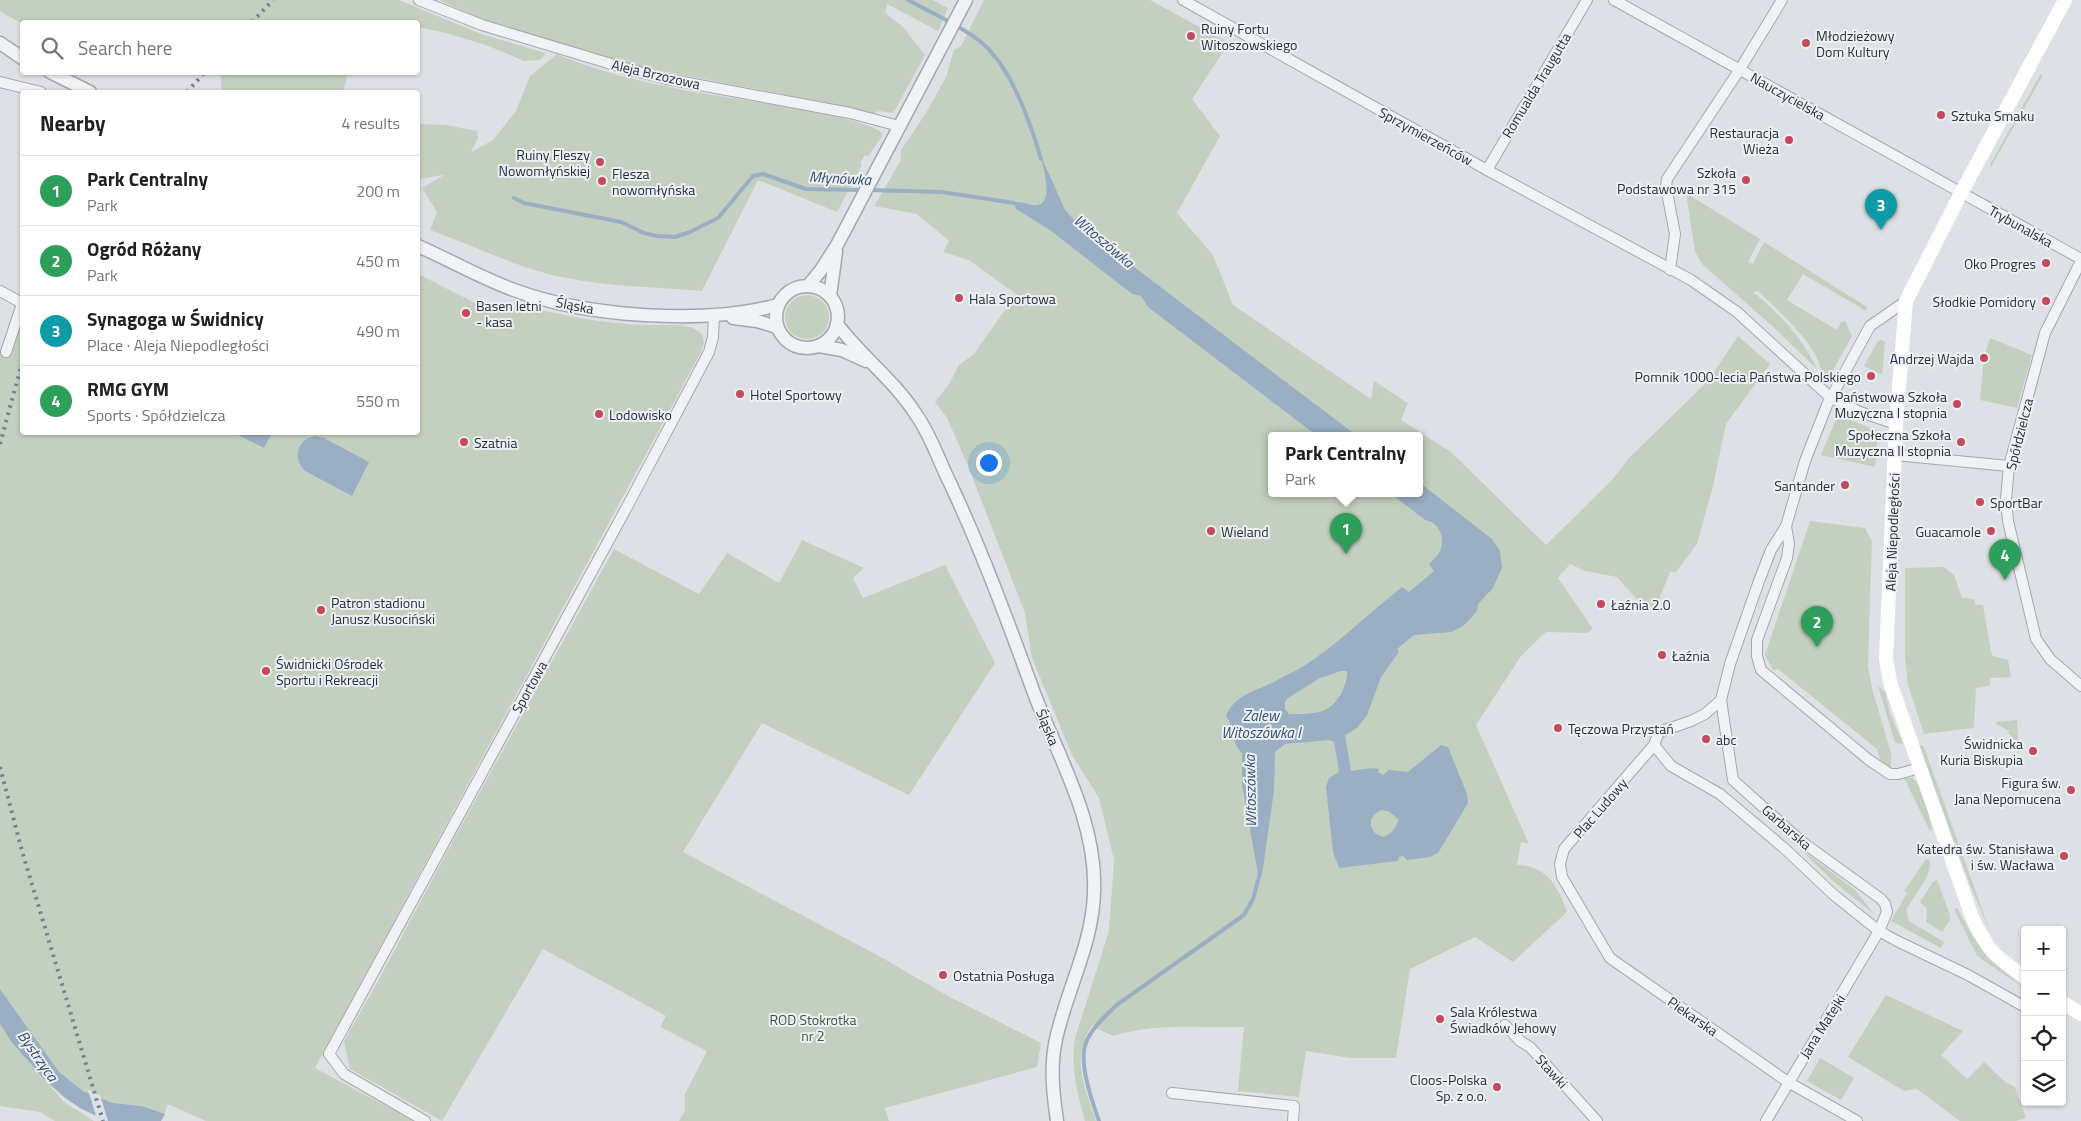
<!DOCTYPE html>
<meta charset="utf-8">
<style>
:root{--surface:#fff;--page:#f6f6f6;--text:#202124;--muted:#757577;--line:#e0e0e0;--accent:#c5495c}
body{margin:0;font-family:"Titillium Web",sans-serif;background:var(--page);color:var(--text)}
.controls{position:absolute;right:15px;bottom:15px;display:grid;overflow:hidden;border-radius:5px;box-shadow:0 1px 4px #0004}
.controls button{width:45px;height:45px;display:grid;place-items:center;padding:0;border:0;border-bottom:1px solid var(--line);background:var(--surface);color:var(--text);font:25px sans-serif}
.you{position:absolute;left:988px;top:462px;width:18px;height:18px;margin:-12px;border:4px solid #fff;border-radius:50%;background:#1a73e8;box-shadow:0 0 0 8px #1a73e833}
.badge{display:grid;place-items:center;width:32px;height:32px;border-radius:50%;background:var(--accent);color:#fff;font-size:16px;font-weight:700}
.pin{position:absolute;translate:-50% -41px;filter:drop-shadow(0 1px 2px #0008)}
.pin::after{content:'';position:absolute;top:26px;width:18px;height:15px;background:inherit;clip-path:polygon(0 0,100% 0,50% 100%)}
.popup{position:absolute;left:1268px;top:432px;width:155px;height:65px;box-sizing:border-box;display:grid;place-content:center;border-radius:5px;background:var(--surface);filter:drop-shadow(0 1px 4px #0005);font-size:16px;white-space:nowrap;color:var(--muted)}
.popup b{font-size:19px;color:var(--text)}
.popup::after{content:'';position:absolute;left:50%;top:100%;margin-left:-10px;border:10px solid transparent;border-top-color:var(--surface)}
.list{margin:0;padding:0;list-style:none}
h2{display:flex;justify-content:space-between;align-items:center;height:65px;margin:0;padding:0 20px;font-size:21px}
h2 small{font-size:16px;font-weight:400;color:var(--muted)}
.list li{display:grid;grid-template-columns:32px 1fr auto;gap:15px;align-items:center;box-sizing:border-box;height:70px;padding:0 20px;border-top:1px solid var(--line)}
.list b{display:block;font-size:19px;white-space:nowrap}
.list p{margin:0;font-size:16px;white-space:nowrap;color:var(--muted)}
.list em{font-size:16px;font-style:normal;color:var(--muted)}
.icon{flex:none;width:28px;height:28px;fill:none;stroke:currentColor;stroke-width:2;stroke-linecap:round;stroke-linejoin:round}
.map{position:relative;flex:none;width:2081px;height:1121px;overflow:hidden}
.search{position:absolute;background:var(--surface);box-shadow:0 1px 4px #0004;left:20px;top:20px;width:400px;height:55px;display:flex;align-items:center;gap:12px;box-sizing:border-box;padding:0 18px;border-radius:5px;color:var(--muted);font-size:19px}
.panel{position:absolute;background:var(--surface);box-shadow:0 1px 4px #0004;left:20px;top:90px;width:400px;height:345px;border-radius:5px}
.map>svg:first-child{display:block}
</style>
<div class="map">
<svg width="2081" height="1121" viewBox="0 0 2081 1121">
<rect width="100%" height="100%" fill="#dde1e6"/>
<g fill="#c3d0bf" fill-rule="evenodd">
<path d="M 0,0 L 399,0 L 481,34 L 546,53 L 540,60 L 524,61 L 486,45 L 446,33 L 418,27 L 418,22 L 22,22 L 22,24 L 0,11 Z"/>
<path d="M 439,0 L 933,0 L 948,8 L 938,31 L 887,4 L 885,13 L 903,27 L 925,55 L 895,110 L 892,113 L 879,111 L 871,115 L 848,107 L 631,65 L 484,20 Z"/>
<path d="M 984,0 L 1150,0 L 1229,43 L 1192,99 L 1220,136 L 1177,213 L 1213,255 L 1233,305 L 1371,399 L 1374,381 L 1408,403 L 1401,420 L 1451,452 L 1546,545 L 1612,480 L 1629,458 L 1708,381 L 1738,336 L 1770,364 L 1726,424 L 1713,486 L 1697,544 L 1676,572 L 1670,572 L 1655,610 L 1636,598 L 1617,577 L 1585,571 L 1570,564 L 1558,578 L 1593,629 L 1587,633 L 1546,632 L 1521,656 L 1476,725 L 1529,844 L 1521,842 L 1517,865 C 1547,866 1558,886 1567,912 L 1513,962 L 1475,937 L 1410,969 L 1396,1058 L 1350,1058 L 1306,1051 L 1299,1097 L 1238,1091 L 1244,1027 C 1200,1028 1155,1023 1113,1036 L 1092,1026 C 1070,1057 1085,1088 1096,1121 L 1085,1121 C 1077,1091 1070,1069 1075,1038 L 1109,931 L 1114,860 L 1099,798 L 1072,755 L 1032,658 L 1025,613 L 968,466 L 947,418 L 935,402 L 949,384 L 959,365 L 974,354 L 1016,294 L 969,260 L 943,252 L 949,241 L 917,214 L 874,206 L 901,160 L 901,150 L 926,113 L 946,77 L 954,50 L 961,46 ZM 1272,435 L 1420,435 L 1420,493 L 1272,493 Z"/>
<path d="M 557,54 C 595,71 647,83 689,91 C 723,98 863,114 882,133 L 882,136 L 868,157 L 865,155 L 860,163 L 862,165 L 837,212 L 758,180 L 702,291 C 657,287 611,287 566,278 C 519,269 475,246 430,230 L 437,212 L 422,188 L 444,175 L 418,179 L 418,124 L 446,125 L 477,131 L 478,138 L 471,152 L 493,140 L 516,111 L 530,76 Z"/>
<path d="M 220,73 L 348,73 L 343,92 L 222,92 Z"/>
<path d="M 2040,75 L 2043,75 L 1991,167 L 1990,165 Z"/>
<path d="M 1686,193 L 1760,239 L 1748,262 L 1753,264 L 1764,242 L 1867,307 L 1866,311 L 1803,274 L 1787,300 L 1837,330 L 1841,322 L 1845,321 L 1852,336 L 1832,372 L 1828,375 L 1821,372 C 1820,346 1776,309 1758,291 L 1753,292 C 1779,313 1803,339 1817,369 L 1771,325 L 1702,264 L 1695,252 Z"/>
<path d="M 418,274 L 483,307 L 502,306 L 519,309 L 521,306 C 565,315 605,325 650,325 C 667,325 689,322 702,334 L 704,343 L 701,352 L 315,1068 L 414,1121 L 206,1121 L 170,1105 L 167,1105 L 165,1114 L 142,1106 L 113,1103 L 83,1091 L 58,1072 L 0,989 L 0,355 L 7,358 L 22,324 L 22,432 L 418,432 Z"/>
<circle cx="807" cy="317" r="22"/>
<path d="M 1990,338 L 2032,355 L 2017,408 L 1980,400 L 1984,358 Z"/>
<path d="M 1881,340 L 1885,342 L 1882,375 L 1864,366 L 1878,341 Z"/>
<path d="M 1838,415 L 1878,431 L 1875,467 L 1821,455 Z"/>
<path d="M 1810,521 L 1865,528 L 1872,541 L 1868,667 L 1873,692 L 1891,753 L 1891,768 L 1880,760 L 1877,749 L 1778,669 L 1773,670 L 1765,655 Z"/>
<path d="M 802,540 L 864,568 L 853,578 L 863,598 L 945,565 L 995,663 L 909,795 L 762,723 L 683,852 L 879,956 L 948,996 L 1041,1043 L 1037,1067 L 885,1108 L 889,1121 L 679,1121 L 685,1111 L 685,1094 L 707,1051 L 660,1027 L 666,1016 L 543,949 L 442,1121 L 350,1069 L 344,1041 L 377,983 L 455,837 L 614,549 L 699,594 L 727,553 L 779,583 Z"/>
<path d="M 1944,567 L 1954,575 L 1962,598 L 1974,599 L 1976,605 L 1983,605 L 1991,652 L 1993,656 L 2008,660 L 2011,677 L 1990,678 L 1990,686 L 1976,688 L 1974,728 L 1924,734 L 1908,685 L 1905,657 L 1905,568 Z"/>
<path d="M 1878,686 L 1885,692 L 1890,713 L 1903,744 L 1895,743 Z"/>
<path d="M 2017,720 L 2019,753 L 2018,753 L 2015,743 L 2013,743 L 2014,739 L 2008,733 L 2009,731 L 1996,724 L 1996,722 Z"/>
<path d="M 1921,745 L 1924,747 L 1990,932 L 1969,882 L 1919,746 Z"/>
<path d="M 1904,778 L 1912,778 C 1924,786 1929,816 1932,830 L 1930,831 Z"/>
<path d="M 1798,847 L 1855,890 L 1874,914 L 1833,881 Z"/>
<path d="M 1926,859 L 1930,860 L 1930,869 L 1927,877 L 1906,910 L 1909,921 L 1944,942 L 1941,948 L 1891,921 L 1907,893 L 1904,891 Z"/>
<path d="M 1937,880 L 1950,915 L 1950,920 L 1942,932 L 1926,922 L 1927,909 L 1920,902 L 1933,882 Z"/>
<path d="M 1957,908 L 1973,937 L 1990,959 L 2025,989 L 1977,956 L 1954,909 Z"/>
<path d="M 1886,995 L 1963,1031 L 1941,1055 L 1967,1079 L 1984,1062 L 2005,1082 L 2015,1087 L 2026,1118 L 2016,1121 L 1960,1121 L 1917,1089 L 1904,1091 L 1848,1057 Z"/>
<path d="M 0,1024 L 12,1043 L 65,1103 L 94,1121 L 55,1121 L 40,1112 L 0,1106 Z"/>
<path d="M 1820,1058 L 1854,1078 L 1841,1100 L 1807,1081 Z"/>
</g>
<g fill="#9aafc4" fill-rule="evenodd">
<path d="M 1041,156 L 1065,210 L 1080,226 L 1356,435 L 1316,435 L 1148,307 L 1141,296 L 1132,294 L 1050,230 L 1016,209 L 1014,203 C 1021,200 1026,204 1033,205 C 1056,208 1043,169 1041,156 Z"/>
<path d="M 234,433 L 272,432 L 272,433 L 264,448 Z"/>
<path d="M 315,436 L 324,438 L 369,462 L 352,496 L 305,471 C 292,458 297,439 315,436 Z"/>
<path d="M 1420,483 L 1492,539 L 1500,551 L 1502,568 L 1493,588 L 1478,604 L 1477,611 L 1472,617 L 1463,626 L 1451,632 L 1414,635 L 1397,649 L 1399,652 L 1381,677 L 1367,715 L 1357,728 L 1345,735 L 1351,771 L 1371,768 L 1379,769 L 1378,772 L 1383,775 L 1389,770 L 1408,772 L 1441,745 L 1448,747 L 1467,794 L 1468,803 L 1438,853 L 1430,857 L 1407,860 L 1403,856 L 1399,857 L 1398,861 L 1339,868 L 1333,852 L 1326,787 L 1329,778 L 1339,772 L 1334,742 L 1329,740 L 1285,744 L 1275,752 L 1274,790 L 1262,875 L 1260,876 L 1258,874 L 1242,785 L 1242,753 C 1230,741 1235,728 1226,716 C 1234,695 1255,691 1274,682 C 1284,676 1294,672 1304,666 C 1338,644 1370,612 1402,587 L 1409,592 L 1434,571 L 1429,564 C 1433,560 1440,554 1441,548 C 1445,536 1438,522 1425,520 L 1390,493 L 1420,493 ZM 1341,671 L 1347,671 C 1348,678 1345,684 1343,690 C 1331,715 1314,714 1289,714 L 1285,709 L 1285,702 L 1288,698 L 1320,678 ZM 1383,810 L 1390,812 L 1399,820 L 1392,832 L 1384,837 L 1376,834 C 1367,825 1370,813 1383,810 Z"/>
<path d="M 0,989 L 59,1072 L 83,1091 L 113,1103 L 142,1106 L 165,1114 L 161,1121 L 107,1121 L 80,1108 L 64,1097 L 45,1080 L 12,1043 L 0,1024 Z"/>
</g>
<path fill="#dde1e6" d="M 88,1090 L 100,1095 L 108,1121 L 97,1119 Z"/>
<g fill="none" stroke-linecap="round" stroke-linejoin="round">
<g stroke="#9aafc4" stroke-width="4">
<path d="M 908,0 C 930,12 962,26 981,42 C 1011,67 1030,121 1041,159"/>
<path d="M 869,190 L 942,192 L 1014,203"/>
<path d="M 514,198 L 524,203 L 621,222 L 644,233 L 657,236 L 675,237 L 690,232 L 718,218 L 753,176 L 763,174 L 806,189 L 862,190"/>
<path d="M 1099,1121 C 1092,1101 1077,1060 1087,1040 C 1094,1026 1106,1015 1118,1004 L 1244,915 L 1253,899 L 1260,873"/>
</g>
<defs>
<g id="minor">
<path d="M 419,0 L 482,25 L 631,70 L 667,79 L 850,113 L 899,126"/>
<path d="M 1183,0 L 1487,170 L 1691,280 L 1737,312 L 1831,398 L 1860,412 L 1896,424"/>
<path d="M 1614,0 L 2081,259"/>
<path d="M 0,82 L 41,92"/>
<path d="M 1487,170 L 1587,0"/>
<path d="M 2081,261 L 2045,333 L 2009,466 L 2006,499 L 2008,521 L 2036,639 L 2050,659 L 2081,686"/>
<path d="M 1670,270 L 1675,234 L 1666,187 L 1667,179 L 1740,69 L 1782,0"/>
<path d="M 0,291 L 22,303"/>
<path d="M 6,352 L 22,304"/>
<path d="M 1895,455 L 2009,466"/>
<path d="M 1786,526 L 1789,544 L 1787,558 L 1757,640 L 1757,656 L 1761,670 L 1869,760 L 1890,774 L 1898,774 L 1920,768"/>
<path d="M 1721,700 L 1733,780 L 1801,841 L 1881,899 L 1885,904 L 1887,912 L 1879,931 L 1766,1121"/>
<path d="M 1654,745 L 1671,766 L 1720,794 L 1784,848 L 1834,895 L 1879,931 L 1897,941 L 1968,975 L 2025,1007"/>
<path d="M 1505,1025 L 1520,1041 L 1530,1047 L 1597,1121"/>
<path d="M 1172,1093 L 1294,1106 L 1293,1121"/>
<path d="M 425,1121 L 344,1074 L 329,1054 L 628,505 L 709,352 L 713,337 L 714,315"/>
<path d="M 1857,1121 L 1788,1082 L 1610,958 L 1562,877 L 1560,864 L 1564,849 L 1654,745 L 1659,732 L 1691,721 L 1705,714 L 1721,700 L 1730,664 L 1759,581 L 1771,550 L 1786,526 L 1805,461 L 1827,405 L 1870,326 L 1906,301"/>
</g>
<g id="tertiary">
<path d="M 0,43 L 22,58"/>
<path d="M 50,72 L 90,92"/>
<path d="M 418,246 C 450,260 481,278 514,290 C 587,317 703,325 778,305"/>
<circle cx="807" cy="317" r="31"/>
<path d="M 808,286 L 821,270 L 837,245 L 966,0"/>
<path d="M 830,296 L 836,252"/>
<path d="M 733,318 L 757,321 L 777,327"/>
<path d="M 837,324 C 862,357 895,381 917,416 C 931,436 939,461 950,483 C 982,551 1008,622 1034,693 C 1058,757 1097,821 1094,892 C 1093,943 1067,989 1056,1039 C 1050,1067 1053,1093 1057,1121"/>
<path d="M 819,346 L 842,350 L 866,361"/>
</g>
</defs>
<use href="#minor" stroke="#a3a8b0" stroke-width="12"/>
<use href="#tertiary" stroke="#a3a8b0" stroke-width="15"/>
<use href="#minor" stroke="#f0f2f5" stroke-width="10"/>
<use href="#tertiary" stroke="#f0f2f5" stroke-width="12"/>
<g stroke="#fff" stroke-width="14">
<path d="M 2025,977 C 1994,956 1988,951 1972,917 L 1890,682 L 1886,659 L 1896,424 L 1906,301 L 1959,197 L 2065,0"/>
<path d="M 2062,1002 L 2081,1014"/>
</g>
<g stroke="#78818f" stroke-width="4" stroke-dasharray="2.5 5" stroke-linecap="butt">
<path d="M 252,22 L 273,0"/>
<path d="M 187,92 L 205,72"/>
<path d="M 0,444 L 22,363"/>
<path d="M 0,767 L 22,851 L 103,1121"/>
</g>
</g>
<g fill="#c5495c" stroke="#edf0f4" stroke-width="2">
<circle cx="1191" cy="36" r="5"/>
<circle cx="1806" cy="43" r="5"/>
<circle cx="1941" cy="115" r="5"/>
<circle cx="1789" cy="140" r="5"/>
<circle cx="600" cy="162" r="5"/>
<circle cx="1746" cy="180" r="5"/>
<circle cx="602" cy="181" r="5"/>
<circle cx="2046" cy="263" r="5"/>
<circle cx="959" cy="298" r="5"/>
<circle cx="2046" cy="301" r="5"/>
<circle cx="466" cy="313" r="5"/>
<circle cx="1984" cy="358" r="5"/>
<circle cx="1871" cy="376" r="5"/>
<circle cx="740" cy="394" r="5"/>
<circle cx="1957" cy="404" r="5"/>
<circle cx="599" cy="414" r="5"/>
<circle cx="464" cy="442" r="5"/>
<circle cx="1961" cy="442" r="5"/>
<circle cx="1845" cy="485" r="5"/>
<circle cx="1980" cy="502" r="5"/>
<circle cx="1211" cy="531" r="5"/>
<circle cx="1991" cy="531" r="5"/>
<circle cx="1601" cy="604" r="5"/>
<circle cx="321" cy="610" r="5"/>
<circle cx="1662" cy="655" r="5"/>
<circle cx="266" cy="671" r="5"/>
<circle cx="1558" cy="728" r="5"/>
<circle cx="1706" cy="739" r="5"/>
<circle cx="2033" cy="751" r="5"/>
<circle cx="2071" cy="790" r="5"/>
<circle cx="2064" cy="856" r="5"/>
<circle cx="943" cy="975" r="5"/>
<circle cx="1440" cy="1019" r="5"/>
<circle cx="1497" cy="1087" r="5"/>
</g>
<g text-anchor="middle" dominant-baseline="central" stroke-width="4" stroke-linejoin="round" paint-order="stroke">
<g font-size="14" fill="#282f3c" stroke="#edf0f4" text-anchor="start">
<text x="1201" y="28">Ruiny Fortu<tspan x="1201" dy="16">Witoszowskiego</tspan></text>
<text x="1816" y="35">Młodzieżowy<tspan x="1816" dy="16">Dom Kultury</tspan></text>
<text x="1951" y="115">Sztuka Smaku</text>
<text x="1779" y="132" text-anchor="end">Restauracja<tspan x="1779" dy="16">Wieża</tspan></text>
<text x="590" y="154" text-anchor="end">Ruiny Fleszy<tspan x="590" dy="16">Nowomłyńskiej</tspan></text>
<text x="1736" y="172" text-anchor="end">Szkoła<tspan x="1736" dy="16">Podstawowa nr 315</tspan></text>
<text x="612" y="173">Flesza<tspan x="612" dy="16">nowomłyńska</tspan></text>
<text x="2036" y="263" text-anchor="end">Oko Progres</text>
<text x="969" y="298">Hala Sportowa</text>
<text x="2036" y="301" text-anchor="end">Słodkie Pomidory</text>
<text x="476" y="305">Basen letni<tspan x="476" dy="16">- kasa</tspan></text>
<text x="1974" y="358" text-anchor="end">Andrzej Wajda</text>
<text x="1861" y="376" text-anchor="end">Pomnik 1000-lecia Państwa Polskiego</text>
<text x="750" y="394">Hotel Sportowy</text>
<text x="1947" y="396" text-anchor="end">Państwowa Szkoła<tspan x="1947" dy="16">Muzyczna I stopnia</tspan></text>
<text x="609" y="414">Lodowisko</text>
<text x="1951" y="434" text-anchor="end">Społeczna Szkoła<tspan x="1951" dy="16">Muzyczna II stopnia</tspan></text>
<text x="474" y="442">Szatnia</text>
<text x="1835" y="485" text-anchor="end">Santander</text>
<text x="1990" y="502">SportBar</text>
<text x="1221" y="531">Wieland</text>
<text x="1981" y="531" text-anchor="end">Guacamole</text>
<text x="331" y="602">Patron stadionu<tspan x="331" dy="16">Janusz Kusociński</tspan></text>
<text x="1611" y="604">Łaźnia 2.0</text>
<text x="1672" y="655">Łaźnia</text>
<text x="276" y="663">Świdnicki Ośrodek<tspan x="276" dy="16">Sportu i Rekreacji</tspan></text>
<text x="1568" y="728">Tęczowa Przystań</text>
<text x="1716" y="739">abc</text>
<text x="2023" y="743" text-anchor="end">Świdnicka<tspan x="2023" dy="16">Kuria Biskupia</tspan></text>
<text x="2061" y="782" text-anchor="end">Figura św.<tspan x="2061" dy="16">Jana Nepomucena</tspan></text>
<text x="2054" y="848" text-anchor="end">Katedra św. Stanisława<tspan x="2054" dy="16">i św. Wacława</tspan></text>
<text x="953" y="975">Ostatnia Posługa</text>
<text x="1450" y="1011">Sala Królestwa<tspan x="1450" dy="16">Świadków Jehowy</tspan></text>
<text x="1487" y="1079" text-anchor="end">Cloos-Polska<tspan x="1487" dy="16">Sp. z o.o.</tspan></text>
</g>
<g font-size="14" fill="#282f3c" stroke="#edf0f4">
<text transform="translate(656 74) rotate(13)">Aleja Brzozowa</text>
<text transform="translate(1536 85) rotate(-59)">Romualda Traugutta</text>
<text transform="translate(1788 96) rotate(29)">Nauczycielska</text>
<text transform="translate(1426 136) rotate(29)">Sprzymierzeńców</text>
<text transform="translate(2021 226) rotate(29)">Trybunalska</text>
<text transform="translate(575 305) rotate(11)">Śląska</text>
<text transform="translate(2019 434) rotate(-76)">Spółdzielcza</text>
<text transform="translate(1892 532) rotate(-88)">Aleja Niepodległości</text>
<text transform="translate(529 687) rotate(-61)">Sportowa</text>
<text transform="translate(1048 727) rotate(68)">Śląska</text>
<text transform="translate(1600 808) rotate(-49)">Plac Ludowy</text>
<text transform="translate(1787 827) rotate(41)">Garbarska</text>
<text transform="translate(1693 1016) rotate(35)">Piekarska</text>
<text transform="translate(1822 1026) rotate(-58)">Jana Matejki</text>
<text transform="translate(1552 1071) rotate(48)">Stawki</text>
</g>
<g font-size="14" fill="#3c5736" stroke="#edf0f4">
<text x="813" y="1019">ROD Stokrotka<tspan x="813" dy="16">nr 2</tspan></text>
</g>
<g font-size="15" font-style="italic" fill="#354e6d" stroke="#edf0f4">
<text transform="translate(840 178) rotate(3)">Młynówka</text>
<text transform="translate(1104 241) rotate(40)">Witoszówka</text>
<text x="1261" y="715">Zalew<tspan x="1261" dy="17">Witoszówka I</tspan></text>
<text transform="translate(1250 791) rotate(-91)">Witoszówka</text>
<text transform="translate(38 1056) rotate(55)">Bystrzyca</text>
</g>
</g>
</svg>
<div class="controls">
<button>+</button>
<button>−</button>
<button><svg class="icon" aria-label="locate" viewBox="0 0 24 24"><circle cx="12" cy="12" r="6"/><path d="M12 2v4M12 18v4M2 12h4M18 12h4"/></svg></button>
<button><svg class="icon" aria-label="layers" viewBox="0 0 24 24"><path d="M12 4l9 5-9 5-9-5zM3 14l9 5 9-5"/></svg></button>
</div>
<div class="you"></div>
<div class="pin badge" style="left:1346px;top:554px;background:#2e9e5b">1</div>
<div class="popup"><b>Park Centralny</b>Park</div>
<div class="pin badge" style="left:1817px;top:647px;background:#2e9e5b">2</div>
<div class="pin badge" style="left:1881px;top:230px;background:#0f9aa8">3</div>
<div class="pin badge" style="left:2005px;top:580px;background:#2e9e5b">4</div>
<div class="search"><svg class="icon" aria-label="search" viewBox="0 0 24 24"><circle cx="10" cy="10" r="6"/><path d="M15 15l6 6"/></svg>Search here</div>
<section class="panel">
<h2>Nearby<small>4 results</small></h2>
<ul class="list">
<li><span class="badge" style="background:#2e9e5b">1</span><div><b>Park Centralny</b><p>Park</p></div><em>200 m</em></li>
<li><span class="badge" style="background:#2e9e5b">2</span><div><b>Ogród Różany</b><p>Park</p></div><em>450 m</em></li>
<li><span class="badge" style="background:#0f9aa8">3</span><div><b>Synagoga w Świdnicy</b><p>Place · Aleja Niepodległości</p></div><em>490 m</em></li>
<li><span class="badge" style="background:#2e9e5b">4</span><div><b>RMG GYM</b><p>Sports · Spółdzielcza</p></div><em>550 m</em></li>
</ul>
</section>
</div>
